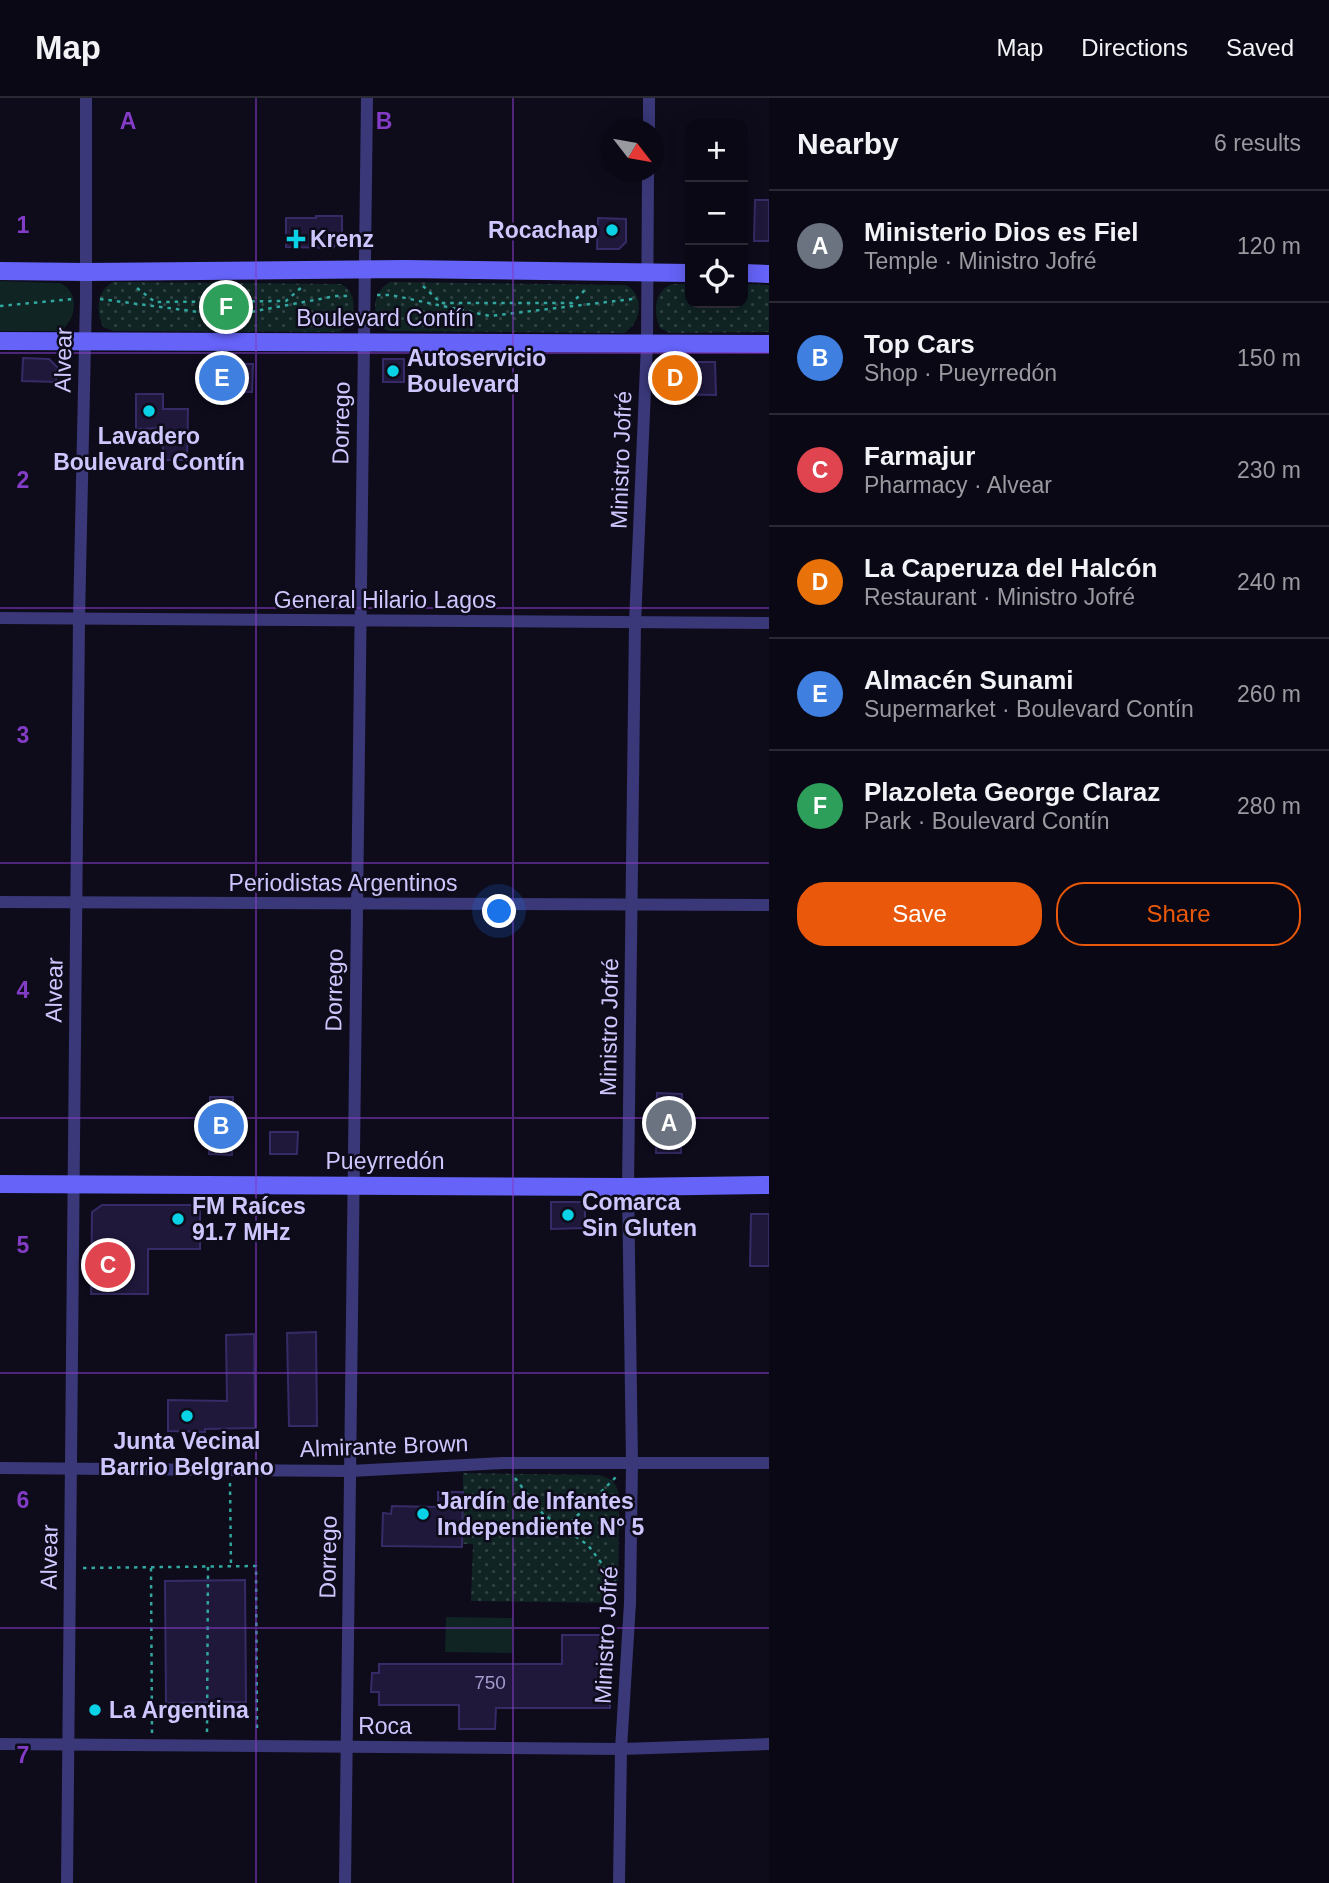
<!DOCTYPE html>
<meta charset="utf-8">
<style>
:root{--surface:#0a0814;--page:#13111d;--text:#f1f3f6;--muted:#999aa0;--line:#2a2934;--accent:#ea580c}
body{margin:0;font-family:Arial,sans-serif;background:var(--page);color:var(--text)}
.controls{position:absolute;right:21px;top:21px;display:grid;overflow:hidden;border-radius:14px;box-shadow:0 4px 18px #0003}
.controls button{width:63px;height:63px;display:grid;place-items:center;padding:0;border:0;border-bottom:2px solid var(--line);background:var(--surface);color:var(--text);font:35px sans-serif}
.compass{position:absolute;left:601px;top:21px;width:63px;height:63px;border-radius:50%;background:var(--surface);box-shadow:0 4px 18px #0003;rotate:121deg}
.you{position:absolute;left:500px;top:814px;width:24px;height:24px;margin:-18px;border:5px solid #fff;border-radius:50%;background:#1a73e8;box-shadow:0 0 0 10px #1a73e833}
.badge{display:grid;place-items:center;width:46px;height:46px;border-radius:50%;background:var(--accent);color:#fff;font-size:23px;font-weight:700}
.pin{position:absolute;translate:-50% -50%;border:4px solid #fff;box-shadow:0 2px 7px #0006}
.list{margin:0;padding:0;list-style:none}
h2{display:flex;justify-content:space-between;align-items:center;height:91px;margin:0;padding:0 28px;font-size:30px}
h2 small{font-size:23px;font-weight:400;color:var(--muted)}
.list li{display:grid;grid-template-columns:46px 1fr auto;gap:21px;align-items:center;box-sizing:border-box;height:112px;padding:0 28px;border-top:2px solid var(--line)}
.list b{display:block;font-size:26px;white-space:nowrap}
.list p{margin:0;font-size:23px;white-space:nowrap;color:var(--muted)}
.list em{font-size:23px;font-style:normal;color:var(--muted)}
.actions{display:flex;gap:14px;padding:21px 28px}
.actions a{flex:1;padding:16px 0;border:2px solid var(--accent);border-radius:28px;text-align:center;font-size:24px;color:var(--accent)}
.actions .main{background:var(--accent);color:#fff}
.icon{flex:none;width:38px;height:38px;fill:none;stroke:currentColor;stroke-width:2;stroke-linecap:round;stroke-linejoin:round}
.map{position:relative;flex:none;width:769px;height:1785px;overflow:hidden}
header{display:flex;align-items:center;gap:42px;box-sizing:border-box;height:98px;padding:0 35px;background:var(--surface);border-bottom:2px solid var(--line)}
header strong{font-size:33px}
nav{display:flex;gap:38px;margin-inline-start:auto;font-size:24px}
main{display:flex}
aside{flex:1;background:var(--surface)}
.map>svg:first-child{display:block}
</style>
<header>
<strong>Map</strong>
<nav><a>Map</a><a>Directions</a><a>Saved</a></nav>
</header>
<main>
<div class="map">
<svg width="769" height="1785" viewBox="0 0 769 1785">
<defs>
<pattern id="park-dots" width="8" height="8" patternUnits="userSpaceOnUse" patternTransform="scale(1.75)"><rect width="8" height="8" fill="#0f2423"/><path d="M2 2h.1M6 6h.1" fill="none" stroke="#314244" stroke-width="1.8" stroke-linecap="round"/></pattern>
</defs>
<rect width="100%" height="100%" fill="#0e0b1b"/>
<g fill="#0f2423">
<path d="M 0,183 L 60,185 C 80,193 77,223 60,233 L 0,233 Z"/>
<path d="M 446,1519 L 513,1520 L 512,1555 L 445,1554 Z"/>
</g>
<g fill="url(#park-dots)">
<path d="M 113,184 L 341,186 C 359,194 357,226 339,234 L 113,233 L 103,229 C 96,213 96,193 113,184 Z"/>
<path d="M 390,184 L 626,187 C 645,197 642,225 624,235 L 389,233 L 379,229 C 373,211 372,194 390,184 Z"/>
<path d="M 672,186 L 690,186 L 690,205 L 743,205 L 743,186 L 769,187 L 769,234 L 670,235 L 660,230 C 653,214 654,193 672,186 Z"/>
<path d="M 463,1375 L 599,1377 C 611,1380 616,1384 619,1396 L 618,1505 L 471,1503 L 473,1446 L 463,1446 Z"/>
</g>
<g fill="#1f183b" stroke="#362b66" stroke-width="2">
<path d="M 755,102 L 769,102 L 769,143 L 754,143 Z"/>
<path d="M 316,118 L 342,118 L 342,140 L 333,150 L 286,149 L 286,120 L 316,120 Z"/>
<path d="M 598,120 L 626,121 L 626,144 L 619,151 L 597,151 Z"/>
<path d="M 23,260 L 49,261 L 57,269 L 56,284 L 22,283 Z"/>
<rect x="383" y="261" width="21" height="23"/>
<path d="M 662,264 L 715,264 L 716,297 L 662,296 Z"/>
<path d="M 213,266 L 253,266 L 252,294 L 212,293 Z"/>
<path d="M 136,296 L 163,296 L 163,311 L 188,311 L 187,362 L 163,362 L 163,330 L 136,331 Z"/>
<path d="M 657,995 L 682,996 L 681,1055 L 656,1055 Z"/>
<path d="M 210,999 L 233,999 L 232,1057 L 209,1056 Z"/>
<path d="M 270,1034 L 298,1034 L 297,1056 L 270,1056 Z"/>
<path d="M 551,1104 L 585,1104 L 585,1130 L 551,1131 Z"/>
<path d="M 102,1107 L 200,1107 L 200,1151 L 148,1151 L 148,1196 L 91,1196 L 92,1114 Z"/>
<path d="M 751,1116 L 769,1116 L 769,1168 L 750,1168 Z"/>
<path d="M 316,1234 L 317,1328 L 289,1328 L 287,1235 Z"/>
<path d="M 254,1236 L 255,1330 L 205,1331 L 205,1334 L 168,1333 L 168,1302 L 227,1303 L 226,1237 Z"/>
<path d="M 438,1394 L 463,1394 L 462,1449 L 382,1448 L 383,1415 L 391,1416 L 392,1408 L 438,1409 Z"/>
<path d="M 245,1482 L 246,1604 L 166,1605 L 165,1483 Z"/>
<path d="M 562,1537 L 610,1537 L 610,1610 L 496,1610 L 495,1631 L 459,1631 L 459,1607 L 379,1607 L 379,1594 L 371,1594 L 372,1575 L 379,1575 L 379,1566 L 562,1566 Z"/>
</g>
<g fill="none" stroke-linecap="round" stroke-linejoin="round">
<g stroke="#31a79f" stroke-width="2.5" stroke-dasharray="3.5 5" stroke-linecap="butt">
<path d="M 423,188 L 441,205 L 572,205 L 586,191"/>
<path d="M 137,190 L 155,204 L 286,203 L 303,188"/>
<path d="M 377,197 L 391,197 L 490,218 L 633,201"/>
<path d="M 100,201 L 229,218 L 336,198 L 350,198"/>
<path d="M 0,208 L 73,201"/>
<path d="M 515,1380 L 543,1416 L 588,1447 L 616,1485"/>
<path d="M 230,1385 L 231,1469"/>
<path d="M 565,1430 L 617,1378"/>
<path d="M 83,1470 L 256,1468 L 257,1635"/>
<path d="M 151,1470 L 152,1635"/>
<path d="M 207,1634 L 208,1469"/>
</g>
<g stroke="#3a3878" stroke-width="12">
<path d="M 649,32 L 649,0"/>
<path d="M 0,520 L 769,525"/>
<path d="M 0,804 L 769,807"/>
<path d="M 0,1370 L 350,1373 L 503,1365 L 769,1365"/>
<path d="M 0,1646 L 621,1651 L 769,1646"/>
<path d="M 67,1785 L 79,521 L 86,200 L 86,0"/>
<path d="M 345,1785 L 367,0"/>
<path d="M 619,1785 L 621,1651 L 630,1505 L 632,1365 L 628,1089 L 635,525 L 647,245 L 648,74"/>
</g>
<g stroke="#6563f8" stroke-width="18">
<path d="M 0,173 L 86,174 L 405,171 L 690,175"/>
<path d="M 743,175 L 769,176"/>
<path d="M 0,243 L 769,246"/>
<path d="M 0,1086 L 628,1089 L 769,1087"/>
</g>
</g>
<path fill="none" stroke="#833cc5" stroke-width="2" stroke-opacity="0.55" d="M 256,0 L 256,1785M 513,0 L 513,1785M 0,255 L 769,255M 0,510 L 769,510M 0,765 L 769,765M 0,1020 L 769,1020M 0,1275 L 769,1275M 0,1530 L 769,1530"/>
<g fill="#0ad2e6" stroke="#0e0b1b" stroke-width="2.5">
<circle cx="612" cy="132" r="7"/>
<path d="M292.5 130.5h7v7h7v7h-7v7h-7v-7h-7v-7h7z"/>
<circle cx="393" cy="273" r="7"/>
<circle cx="149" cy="313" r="7"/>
<circle cx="568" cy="1117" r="7"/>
<circle cx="178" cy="1121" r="7"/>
<circle cx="187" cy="1318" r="7"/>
<circle cx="423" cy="1416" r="7"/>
<circle cx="95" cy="1612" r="7"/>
</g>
<g text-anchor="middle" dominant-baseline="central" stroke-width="5" stroke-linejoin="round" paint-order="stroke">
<g font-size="19" fill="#a29bcc">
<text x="490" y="1584">750</text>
</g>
<g font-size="23" font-weight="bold" fill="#cdc7fd" stroke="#0e0b1b" text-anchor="start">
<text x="598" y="132" text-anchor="end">Rocachap</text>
<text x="310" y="141">Krenz</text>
<text x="407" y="260">Autoservicio<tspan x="407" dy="26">Boulevard</tspan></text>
<text x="149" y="338" text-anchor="middle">Lavadero<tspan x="149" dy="26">Boulevard Contín</tspan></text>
<text x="582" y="1104">Comarca<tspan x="582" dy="26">Sin Gluten</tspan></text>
<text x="192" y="1108">FM Raíces<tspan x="192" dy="26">91.7 MHz</tspan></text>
<text x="187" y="1343" text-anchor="middle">Junta Vecinal<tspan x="187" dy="26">Barrio Belgrano</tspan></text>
<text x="437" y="1403">Jardín de Infantes<tspan x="437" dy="26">Independiente N° 5</tspan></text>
<text x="109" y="1612">La Argentina</text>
</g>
<g font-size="23" fill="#cdc7fd" stroke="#0e0b1b">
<text x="385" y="220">Boulevard Contín</text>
<text transform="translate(63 262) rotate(-89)">Alvear</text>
<text transform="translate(341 325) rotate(-89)">Dorrego</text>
<text transform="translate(621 362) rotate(-88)">Ministro Jofré</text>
<text x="385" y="502">General Hilario Lagos</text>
<text x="343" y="785">Periodistas Argentinos</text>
<text transform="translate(54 892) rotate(-89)">Alvear</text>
<text transform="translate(334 892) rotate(-89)">Dorrego</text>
<text transform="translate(609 929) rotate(-89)">Ministro Jofré</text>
<text x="385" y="1063">Pueyrredón</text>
<text transform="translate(384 1348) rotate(-2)">Almirante Brown</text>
<text transform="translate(49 1459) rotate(-89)">Alvear</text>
<text transform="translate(328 1459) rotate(-89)">Dorrego</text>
<text transform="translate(606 1537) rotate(-87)">Ministro Jofré</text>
<text x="385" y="1628">Roca</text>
</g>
</g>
<g font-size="23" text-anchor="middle" font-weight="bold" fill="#833cc5" stroke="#0e0b1b" stroke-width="5" stroke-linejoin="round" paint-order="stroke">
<text x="128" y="31">A</text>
<text x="384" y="31">B</text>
<text x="23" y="135">1</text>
<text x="23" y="390">2</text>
<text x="23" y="645">3</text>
<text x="23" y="900">4</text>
<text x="23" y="1155">5</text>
<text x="23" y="1410">6</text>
<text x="23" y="1665">7</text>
</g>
</svg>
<div class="controls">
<button>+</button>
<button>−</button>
<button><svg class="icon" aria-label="locate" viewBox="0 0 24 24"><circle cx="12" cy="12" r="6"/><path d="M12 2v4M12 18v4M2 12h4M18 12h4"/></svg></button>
</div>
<svg class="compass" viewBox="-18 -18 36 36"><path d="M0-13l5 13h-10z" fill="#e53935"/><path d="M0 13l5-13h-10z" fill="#999aa0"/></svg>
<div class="you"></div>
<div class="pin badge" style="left:669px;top:1025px;background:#6b7280">A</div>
<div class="pin badge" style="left:221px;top:1028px;background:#3f7fe0">B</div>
<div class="pin badge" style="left:108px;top:1167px;background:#e0444e">C</div>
<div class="pin badge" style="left:675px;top:280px;background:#e8710a">D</div>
<div class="pin badge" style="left:222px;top:280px;background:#3f7fe0">E</div>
<div class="pin badge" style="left:226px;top:209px;background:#2e9e5b">F</div>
</div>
<aside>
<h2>Nearby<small>6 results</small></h2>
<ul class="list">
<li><span class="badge" style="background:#6b7280">A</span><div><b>Ministerio Dios es Fiel</b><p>Temple · Ministro Jofré</p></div><em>120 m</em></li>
<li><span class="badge" style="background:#3f7fe0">B</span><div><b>Top Cars</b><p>Shop · Pueyrredón</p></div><em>150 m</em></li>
<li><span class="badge" style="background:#e0444e">C</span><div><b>Farmajur</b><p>Pharmacy · Alvear</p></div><em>230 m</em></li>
<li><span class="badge" style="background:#e8710a">D</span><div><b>La Caperuza del Halcón</b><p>Restaurant · Ministro Jofré</p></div><em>240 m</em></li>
<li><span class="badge" style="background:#3f7fe0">E</span><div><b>Almacén Sunami</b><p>Supermarket · Boulevard Contín</p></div><em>260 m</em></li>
<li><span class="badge" style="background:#2e9e5b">F</span><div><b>Plazoleta George Claraz</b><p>Park · Boulevard Contín</p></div><em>280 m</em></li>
</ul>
<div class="actions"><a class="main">Save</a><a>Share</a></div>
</aside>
</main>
